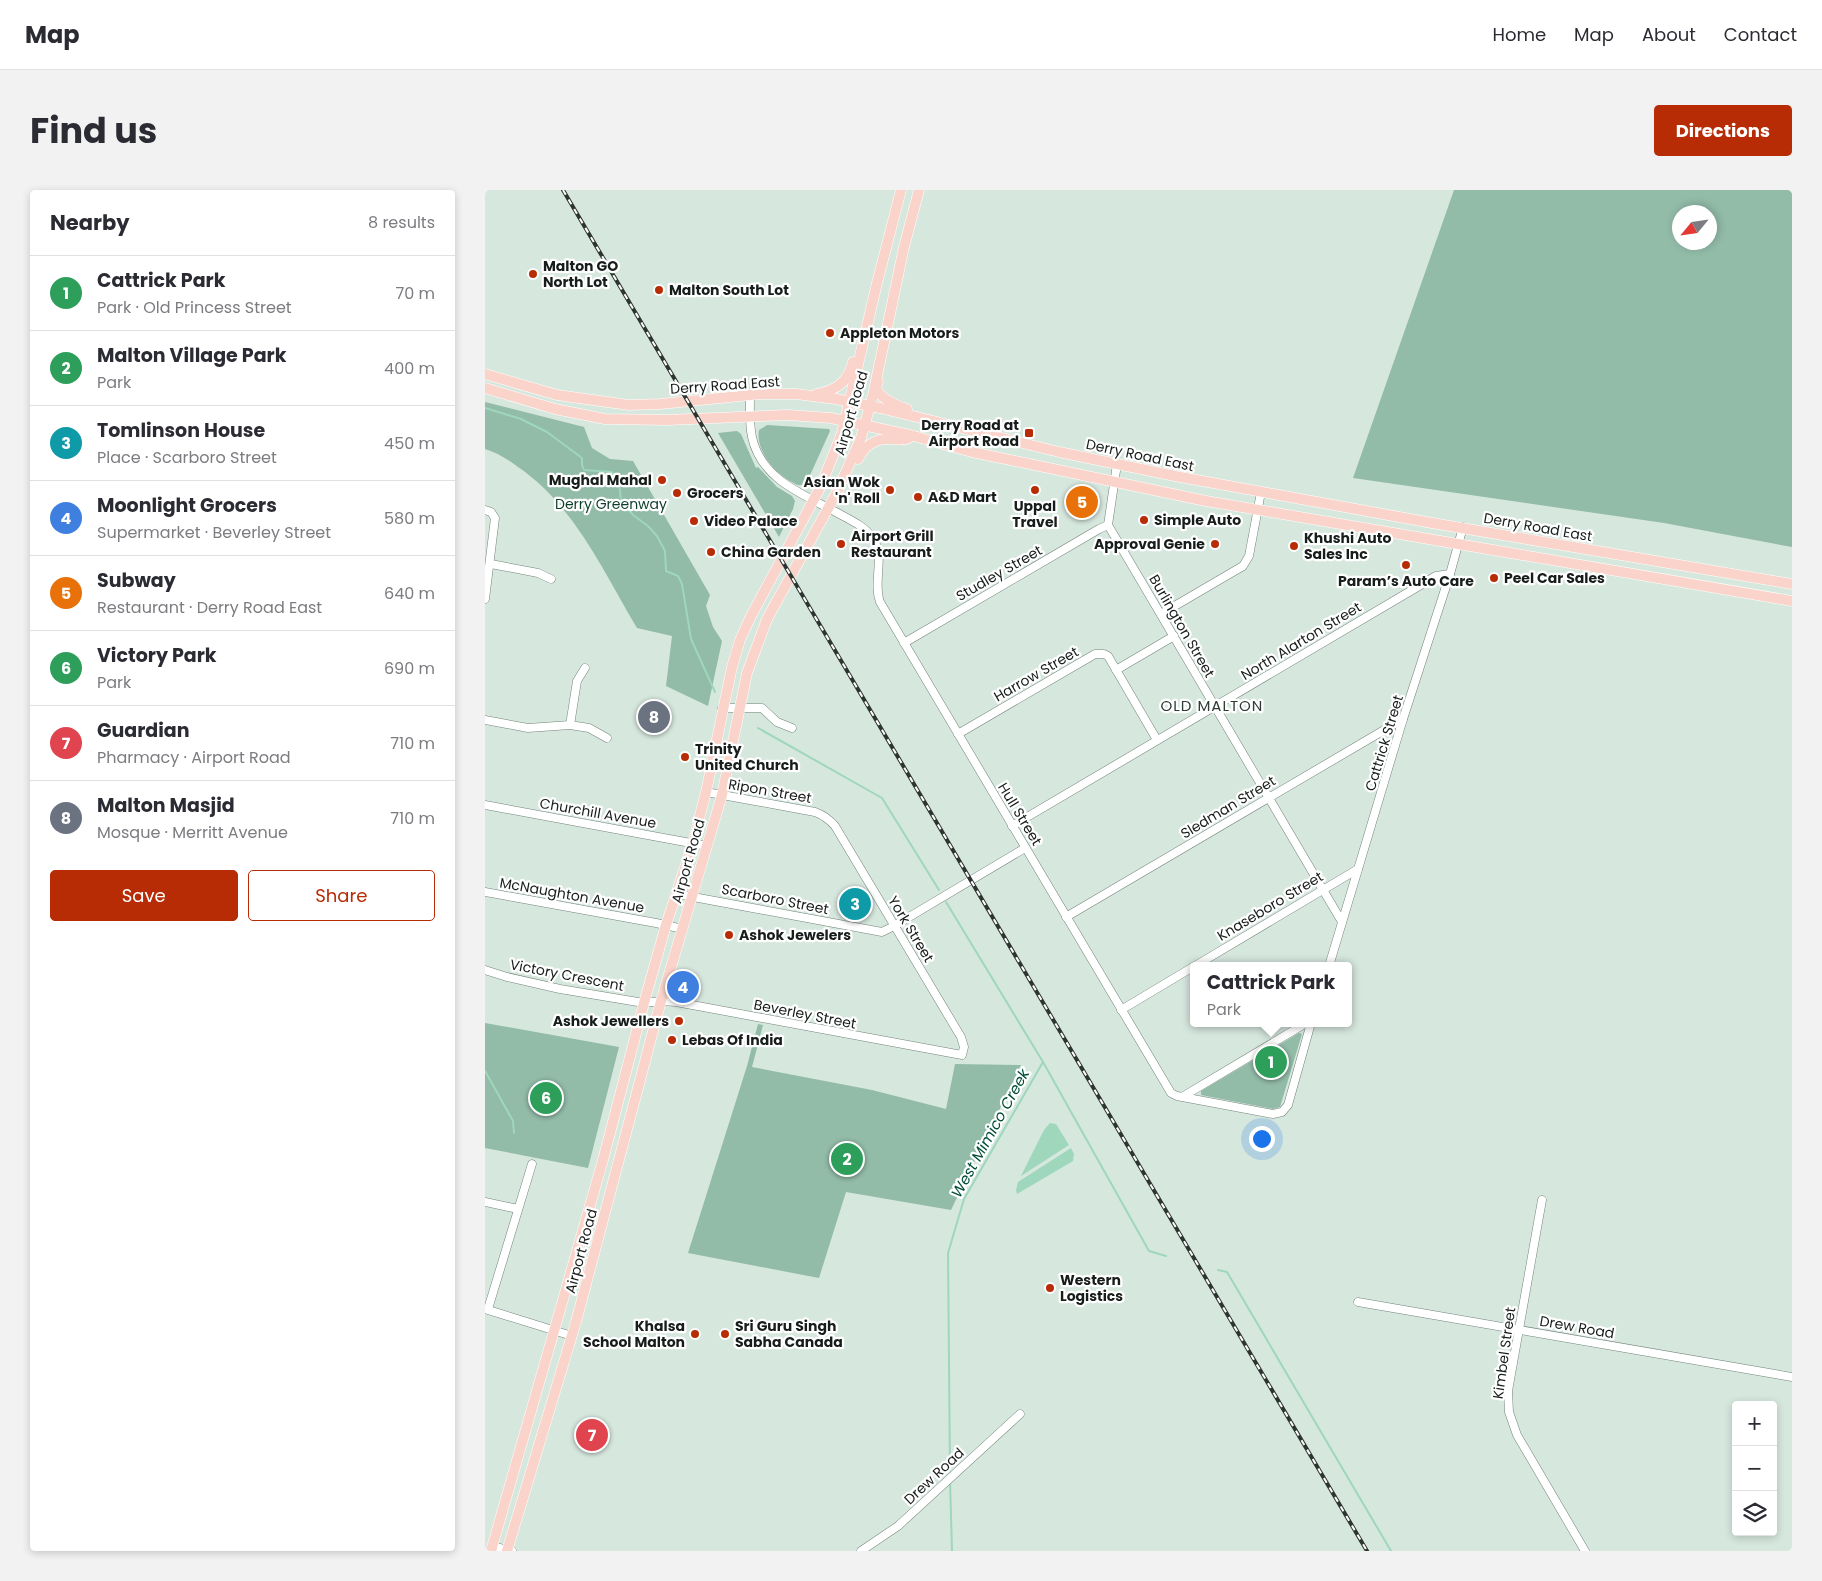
<!DOCTYPE html>
<meta charset="utf-8">
<style>
:root{--surface:#fff;--page:#f2f2f3;--text:#2b2b33;--muted:#7c7c81;--line:#e1e1e2;--accent:#b72c05}
body{margin:0;font-family:Poppins,sans-serif;background:var(--page);color:var(--text)}
.controls{position:absolute;right:15px;bottom:15px;display:grid;overflow:hidden;border-radius:5px;box-shadow:0 2px 8px #0003}
.controls button{width:45px;height:45px;display:grid;place-items:center;padding:0;border:0;border-bottom:1px solid var(--line);background:var(--surface);color:var(--text);font:25px sans-serif}
.compass{position:absolute;left:1187px;top:15px;width:45px;height:45px;border-radius:50%;background:var(--surface);box-shadow:0 2px 8px #0003;rotate:241deg}
.you{position:absolute;left:776px;top:948px;width:18px;height:18px;margin:-12px;border:4px solid #fff;border-radius:50%;background:#1a73e8;box-shadow:0 0 0 8px #1a73e833}
.badge{display:grid;place-items:center;width:32px;height:32px;border-radius:50%;background:var(--accent);color:#fff;font-size:16px;font-weight:700}
.pin{position:absolute;translate:-50% -50%;border:2px solid #fff;box-shadow:0 1px 5px #0006}
.popup{position:absolute;left:705px;top:772px;width:162px;height:65px;box-sizing:border-box;display:grid;place-content:center;border-radius:5px;background:var(--surface);filter:drop-shadow(0 1px 4px #0005);font-size:16px;white-space:nowrap;color:var(--muted)}
.popup b{font-size:19px;color:var(--text)}
.popup::after{content:'';position:absolute;left:50%;top:100%;margin-left:-10px;border:10px solid transparent;border-top-color:var(--surface)}
.list{margin:0;padding:0;list-style:none}
h2{display:flex;justify-content:space-between;align-items:center;height:65px;margin:0;padding:0 20px;font-size:21px}
h2 small{font-size:16px;font-weight:400;color:var(--muted)}
.list li{display:grid;grid-template-columns:32px 1fr auto;gap:15px;align-items:center;box-sizing:border-box;height:75px;padding:0 20px;border-top:1px solid var(--line)}
.list b{display:block;font-size:19px;white-space:nowrap}
.list p{margin:0;font-size:16px;white-space:nowrap;color:var(--muted)}
.list em{font-size:16px;font-style:normal;color:var(--muted)}
.actions{display:flex;gap:10px;padding:15px 20px}
.actions a{flex:1;padding:11px 0;border:1px solid var(--accent);border-radius:5px;text-align:center;font-size:18px;color:var(--accent)}
.actions .main{background:var(--accent);color:#fff}
.icon{flex:none;width:28px;height:28px;fill:none;stroke:currentColor;stroke-width:2;stroke-linecap:round;stroke-linejoin:round}
.map{position:relative;flex:none;width:1307px;height:1361px;overflow:hidden;border-radius:5px}
header{display:flex;align-items:center;gap:30px;box-sizing:border-box;height:70px;padding:0 25px;background:var(--surface);border-bottom:1px solid var(--line)}
header strong{font-size:24px}
nav{display:flex;gap:28px;margin-inline-start:auto;font-size:18px}
.intro{display:flex;align-items:center;justify-content:space-between;box-sizing:border-box;height:120px;padding:0 30px}
h1{margin:0;font-size:35px}
.button{padding:12px 22px;border-radius:5px;background:var(--accent);color:#fff;font-size:18px;font-weight:700}
main{display:flex;gap:30px;padding:0 30px}
aside{flex:1;background:var(--surface);border-radius:5px;box-shadow:0 2px 8px #0003}
.map>svg:first-child{display:block}
</style>
<header>
<strong>Map</strong>
<nav><a>Home</a><a>Map</a><a>About</a><a>Contact</a></nav>
</header>
<div class="intro"><h1>Find us</h1><a class="button">Directions</a></div>
<main>
<aside>
<h2>Nearby<small>8 results</small></h2>
<ul class="list">
<li><span class="badge" style="background:#2e9e5b">1</span><div><b>Cattrick Park</b><p>Park · Old Princess Street</p></div><em>70 m</em></li>
<li><span class="badge" style="background:#2e9e5b">2</span><div><b>Malton Village Park</b><p>Park</p></div><em>400 m</em></li>
<li><span class="badge" style="background:#0f9aa8">3</span><div><b>Tomlinson House</b><p>Place · Scarboro Street</p></div><em>450 m</em></li>
<li><span class="badge" style="background:#3f7fe0">4</span><div><b>Moonlight Grocers</b><p>Supermarket · Beverley Street</p></div><em>580 m</em></li>
<li><span class="badge" style="background:#e8710a">5</span><div><b>Subway</b><p>Restaurant · Derry Road East</p></div><em>640 m</em></li>
<li><span class="badge" style="background:#2e9e5b">6</span><div><b>Victory Park</b><p>Park</p></div><em>690 m</em></li>
<li><span class="badge" style="background:#e0444e">7</span><div><b>Guardian</b><p>Pharmacy · Airport Road</p></div><em>710 m</em></li>
<li><span class="badge" style="background:#6b7280">8</span><div><b>Malton Masjid</b><p>Mosque · Merritt Avenue</p></div><em>710 m</em></li>
</ul>
<div class="actions"><a class="main">Save</a><a>Share</a></div>
</aside>
<div class="map">
<svg width="1307" height="1361" viewBox="0 0 1307 1361">
<rect width="100%" height="100%" fill="#d6e7de"/>
<g fill="#92bba8" fill-rule="evenodd">
<path d="M 969,0 L 1307,0 L 1307,357 L 1179,333 L 868,288 ZM 1194,22 L 1224,22 L 1224,52 L 1194,52 Z"/>
<path d="M 0,212 L 99,237 L 107,258 L 125,269 L 148,271 L 225,405 L 221,416 L 228,437 L 237,451 L 223,516 L 181,496 L 187,446 L 152,438 C 118,381 89,315 33,277 C 22,269 13,263 0,259 Z"/>
<path d="M 282,235 L 344,239 L 345,241 L 322,292 C 320,293 318,295 316,295 C 312,296 308,292 305,291 C 289,282 270,259 274,240 Z"/>
<path d="M 252,241 L 256,244 L 271,278 L 273,277 L 292,297 L 307,306 L 310,311 L 308,319 L 294,347 L 233,243 Z"/>
<path d="M 0,833 L 134,857 L 103,978 L 0,958 Z"/>
<path d="M 273,834 L 278,835 L 267,877 L 387,900 L 461,919 L 470,874 L 536,875 L 466,1020 L 361,1002 L 334,1088 L 203,1063 L 262,876 Z"/>
<path d="M 814,843 L 817,844 L 795,917 L 788,919 L 716,905 L 716,901 Z"/>
</g>
<g fill="#9ed7bc">
<path d="M 565,933 L 571,934 L 584,955 L 536,986 L 559,940 Z"/>
<path d="M 586,958 L 589,964 L 588,971 L 532,1004 L 531,1000 L 533,992 Z"/>
</g>
<g fill="none" stroke-linecap="round" stroke-linejoin="round">
<g stroke="#9ed7bc" stroke-width="2">
<path d="M 0,218 L 36,229 L 62,242 L 97,268 L 97,275 L 99,280 L 127,282 L 134,291 L 136,311 L 148,325 L 163,336 L 172,346 L 180,361 L 181,381 L 193,386 L 197,394 L 206,449 L 230,502"/>
<path d="M 273,538 L 397,608 L 454,700"/>
<path d="M 461,712 L 558,872 L 664,1061 L 681,1066"/>
<path d="M 0,881 L 28,931 L 29,943"/>
<path d="M 733,1080 L 742,1082 L 906,1361"/>
<path d="M 465,1283 L 463,1063 L 479,1009 L 558,872"/>
<path d="M 465,1291 L 467,1361"/>
</g>
<defs>
<g id="minor">
<path d="M 265,205 C 265,218 264,233 267,247 C 276,289 317,304 351,322 C 363,329 378,335 386,346 C 402,366 387,390 395,412 L 686,903 L 692,906 L 788,924 L 797,922 L 803,915 L 826,833"/>
<path d="M 632,274 L 623,335 L 857,732"/>
<path d="M 0,320 L 6,322 L 10,328 L 0,409"/>
<path d="M 6,374 L 53,383 L 66,389"/>
<path d="M 676,424 L 758,376 L 764,366 L 776,302"/>
<path d="M 419,453 L 614,339 L 623,335"/>
<path d="M 631,480 L 689,446"/>
<path d="M 237,518 L 277,518 L 292,532 L 307,538"/>
<path d="M 0,530 L 43,538 L 85,535 L 104,538 L 122,548"/>
<path d="M 85,535 L 92,491 L 100,478"/>
<path d="M 473,544 L 610,464 L 619,464 L 623,466 L 672,550"/>
<path d="M 0,615 L 222,656"/>
<path d="M 527,636 L 951,386 L 965,384"/>
<path d="M 0,702 L 171,733 L 198,739"/>
<path d="M 192,704 L 397,742 L 409,736 L 540,658"/>
<path d="M 581,727 L 918,529"/>
<path d="M 710,776 L 873,679"/>
<path d="M 844,776 L 918,529 L 965,384 L 978,337"/>
<path d="M 0,780 L 22,787 L 75,799 L 159,813 L 176,811 L 191,812 L 477,865 L 479,857 L 476,847 L 350,636 C 344,629 338,625 330,622 L 221,602"/>
<path d="M 636,820 L 708,777"/>
<path d="M 697,907 L 821,833"/>
<path d="M 1057,1010 L 1023,1201 L 1024,1222 L 1032,1245 L 1100,1361"/>
<path d="M 0,1012 L 33,1019"/>
<path d="M 873,1112 L 1307,1187"/>
<path d="M 0,1119 L 87,1146"/>
<path d="M 3,1119 L 47,974"/>
<path d="M 7,1356 L 27,1361"/>
<path d="M 376,1361 L 413,1336 L 535,1224"/>
</g>
<g id="major">
<path d="M 0,184 L 72,205 L 144,215 L 175,214 L 275,204 L 311,204 L 351,209 L 395,218 L 574,262 L 690,286 L 947,333 L 1307,394"/>
<path d="M 393,191 L 391,199 C 397,209 411,216 422,219"/>
<path d="M 0,198 L 70,219 L 120,229 L 182,230 L 303,225 L 346,228 L 429,246 L 487,262 L 721,311 L 1307,411"/>
<path d="M 332,204 C 352,200 363,192 368,172"/>
<path d="M 373,269 C 379,257 390,248 405,249 C 412,249 418,251 424,248"/>
<path d="M 6,1361 L 118,970 L 159,813 L 181,735 L 208,653 L 221,602 L 247,477 L 255,450 L 266,426 L 335,298 L 357,243 L 392,93 L 416,0"/>
<path d="M 22,1361 L 91,1132 L 176,811 L 237,605 L 262,483 L 282,429 L 351,304 L 376,248 L 388,205 L 419,57 L 434,0"/>
</g>
</defs>
<use href="#minor" stroke="#73837b" stroke-width="9"/>
<use href="#major" stroke="#fff" stroke-width="11"/>
<use href="#minor" stroke="#fff" stroke-width="8"/>
<use href="#major" stroke="#fad4ca" stroke-width="10"/>
<defs>
<path id="rail" d="M 78,0 L 882,1361"/>
</defs>
<use href="#rail" stroke="#2d3531" stroke-width="4"/>
<use href="#rail" stroke="#fff" stroke-width="2" stroke-dasharray="5.5" stroke-linecap="butt"/>
</g>
<g fill="#b72c05" stroke="#fff" stroke-width="2">
<circle cx="48" cy="84" r="5"/>
<circle cx="174" cy="100" r="5"/>
<circle cx="345" cy="143" r="5"/>
<rect x="539" y="238" width="10" height="10" rx="2.5"/>
<circle cx="177" cy="290" r="5"/>
<circle cx="405" cy="300" r="5"/>
<circle cx="550" cy="300" r="5"/>
<circle cx="192" cy="303" r="5"/>
<circle cx="433" cy="307" r="5"/>
<circle cx="659" cy="330" r="5"/>
<circle cx="209" cy="331" r="5"/>
<circle cx="356" cy="354" r="5"/>
<circle cx="730" cy="354" r="5"/>
<circle cx="809" cy="356" r="5"/>
<circle cx="226" cy="362" r="5"/>
<circle cx="921" cy="375" r="5"/>
<circle cx="1009" cy="388" r="5"/>
<circle cx="200" cy="567" r="5"/>
<circle cx="244" cy="745" r="5"/>
<circle cx="194" cy="831" r="5"/>
<circle cx="187" cy="850" r="5"/>
<circle cx="565" cy="1098" r="5"/>
<circle cx="210" cy="1144" r="5"/>
<circle cx="240" cy="1144" r="5"/>
</g>
<g text-anchor="middle" dominant-baseline="central" stroke-width="4.5" stroke-linejoin="round" paint-order="stroke">
<g font-size="14" font-weight="bold" fill="#171d1a" stroke="#fff" text-anchor="start">
<text x="58" y="76">Malton GO<tspan x="58" dy="16">North Lot</tspan></text>
<text x="184" y="100">Malton South Lot</text>
<text x="355" y="143">Appleton Motors</text>
<text x="534" y="235" text-anchor="end">Derry Road at<tspan x="534" dy="16">Airport Road</tspan></text>
<text x="167" y="290" text-anchor="end">Mughal Mahal</text>
<text x="395" y="292" text-anchor="end">Asian Wok<tspan x="395" dy="16">'n' Roll</tspan></text>
<text x="202" y="303">Grocers</text>
<text x="443" y="307">A&amp;D Mart</text>
<text x="550" y="316" text-anchor="middle">Uppal<tspan x="550" dy="16">Travel</tspan></text>
<text x="669" y="330">Simple Auto</text>
<text x="219" y="331">Video Palace</text>
<text x="366" y="346">Airport Grill<tspan x="366" dy="16">Restaurant</tspan></text>
<text x="819" y="348">Khushi Auto<tspan x="819" dy="16">Sales Inc</tspan></text>
<text x="720" y="354" text-anchor="end">Approval Genie</text>
<text x="236" y="362">China Garden</text>
<text x="1019" y="388">Peel Car Sales</text>
<text x="921" y="391" text-anchor="middle">Param’s Auto Care</text>
<text x="210" y="559">Trinity<tspan x="210" dy="16">United Church</tspan></text>
<text x="254" y="745">Ashok Jewelers</text>
<text x="184" y="831" text-anchor="end">Ashok Jewellers</text>
<text x="197" y="850">Lebas Of India</text>
<text x="575" y="1090">Western<tspan x="575" dy="16">Logistics</tspan></text>
<text x="200" y="1136" text-anchor="end">Khalsa<tspan x="200" dy="16">School Malton</tspan></text>
<text x="250" y="1136">Sri Guru Singh<tspan x="250" dy="16">Sabha Canada</tspan></text>
</g>
<g font-size="14" fill="#171d1a" stroke="#fff">
<text transform="translate(240 195) rotate(-4)">Derry Road East</text>
<text transform="translate(366 223) rotate(-74)">Airport Road</text>
<text transform="translate(655 265) rotate(12)">Derry Road East</text>
<text transform="translate(1053 337) rotate(10)">Derry Road East</text>
<text transform="translate(514 383) rotate(-30)">Studley Street</text>
<text transform="translate(697 436) rotate(60)">Burlington Street</text>
<text transform="translate(816 451) rotate(-31)">North Alarton Street</text>
<text transform="translate(551 484) rotate(-30)">Harrow Street</text>
<text transform="translate(899 553) rotate(-73)">Cattrick Street</text>
<text transform="translate(285 601) rotate(10)">Ripon Street</text>
<text transform="translate(743 617) rotate(-31)">Sledman Street</text>
<text transform="translate(113 623) rotate(10)">Churchill Avenue</text>
<text transform="translate(535 624) rotate(59)">Hull Street</text>
<text transform="translate(203 671) rotate(-74)">Airport Road</text>
<text transform="translate(87 705) rotate(10)">McNaughton Avenue</text>
<text transform="translate(290 709) rotate(11)">Scarboro Street</text>
<text transform="translate(785 716) rotate(-31)">Knaseboro Street</text>
<text transform="translate(426 739) rotate(59)">York Street</text>
<text transform="translate(82 785) rotate(11)">Victory Crescent</text>
<text transform="translate(320 824) rotate(11)">Beverley Street</text>
<text transform="translate(96 1061) rotate(-75)">Airport Road</text>
<text transform="translate(1092 1137) rotate(10)">Drew Road</text>
<text transform="translate(1019 1163) rotate(-82)">Kimbel Street</text>
<text transform="translate(449 1286) rotate(-43)">Drew Road</text>
</g>
<g font-size="14" fill="#0d3d2b" stroke="#fff">
<text x="126" y="314">Derry Greenway</text>
</g>
<g font-size="15" letter-spacing="1" fill="#2f3c36" stroke="#fff">
<text x="727" y="515">OLD MALTON</text>
</g>
<g font-size="15" font-style="italic" fill="#004e36" stroke="#fff">
<text transform="translate(505 943) rotate(-61)">West Mimico Creek</text>
</g>
</g>
</svg>
<div class="controls">
<button>+</button>
<button>−</button>
<button><svg class="icon" aria-label="layers" viewBox="0 0 24 24"><path d="M12 4l9 5-9 5-9-5zM3 14l9 5 9-5"/></svg></button>
</div>
<svg class="compass" viewBox="-18 -18 36 36"><path d="M0-13l5 13h-10z" fill="#e53935"/><path d="M0 13l5-13h-10z" fill="#7c7c81"/></svg>
<div class="you"></div>
<div class="pin badge" style="left:786px;top:872px;background:#2e9e5b">1</div>
<div class="popup"><b>Cattrick Park</b>Park</div>
<div class="pin badge" style="left:362px;top:969px;background:#2e9e5b">2</div>
<div class="pin badge" style="left:370px;top:714px;background:#0f9aa8">3</div>
<div class="pin badge" style="left:198px;top:797px;background:#3f7fe0">4</div>
<div class="pin badge" style="left:597px;top:312px;background:#e8710a">5</div>
<div class="pin badge" style="left:61px;top:908px;background:#2e9e5b">6</div>
<div class="pin badge" style="left:107px;top:1245px;background:#e0444e">7</div>
<div class="pin badge" style="left:169px;top:527px;background:#6b7280">8</div>
</div>
</main>
